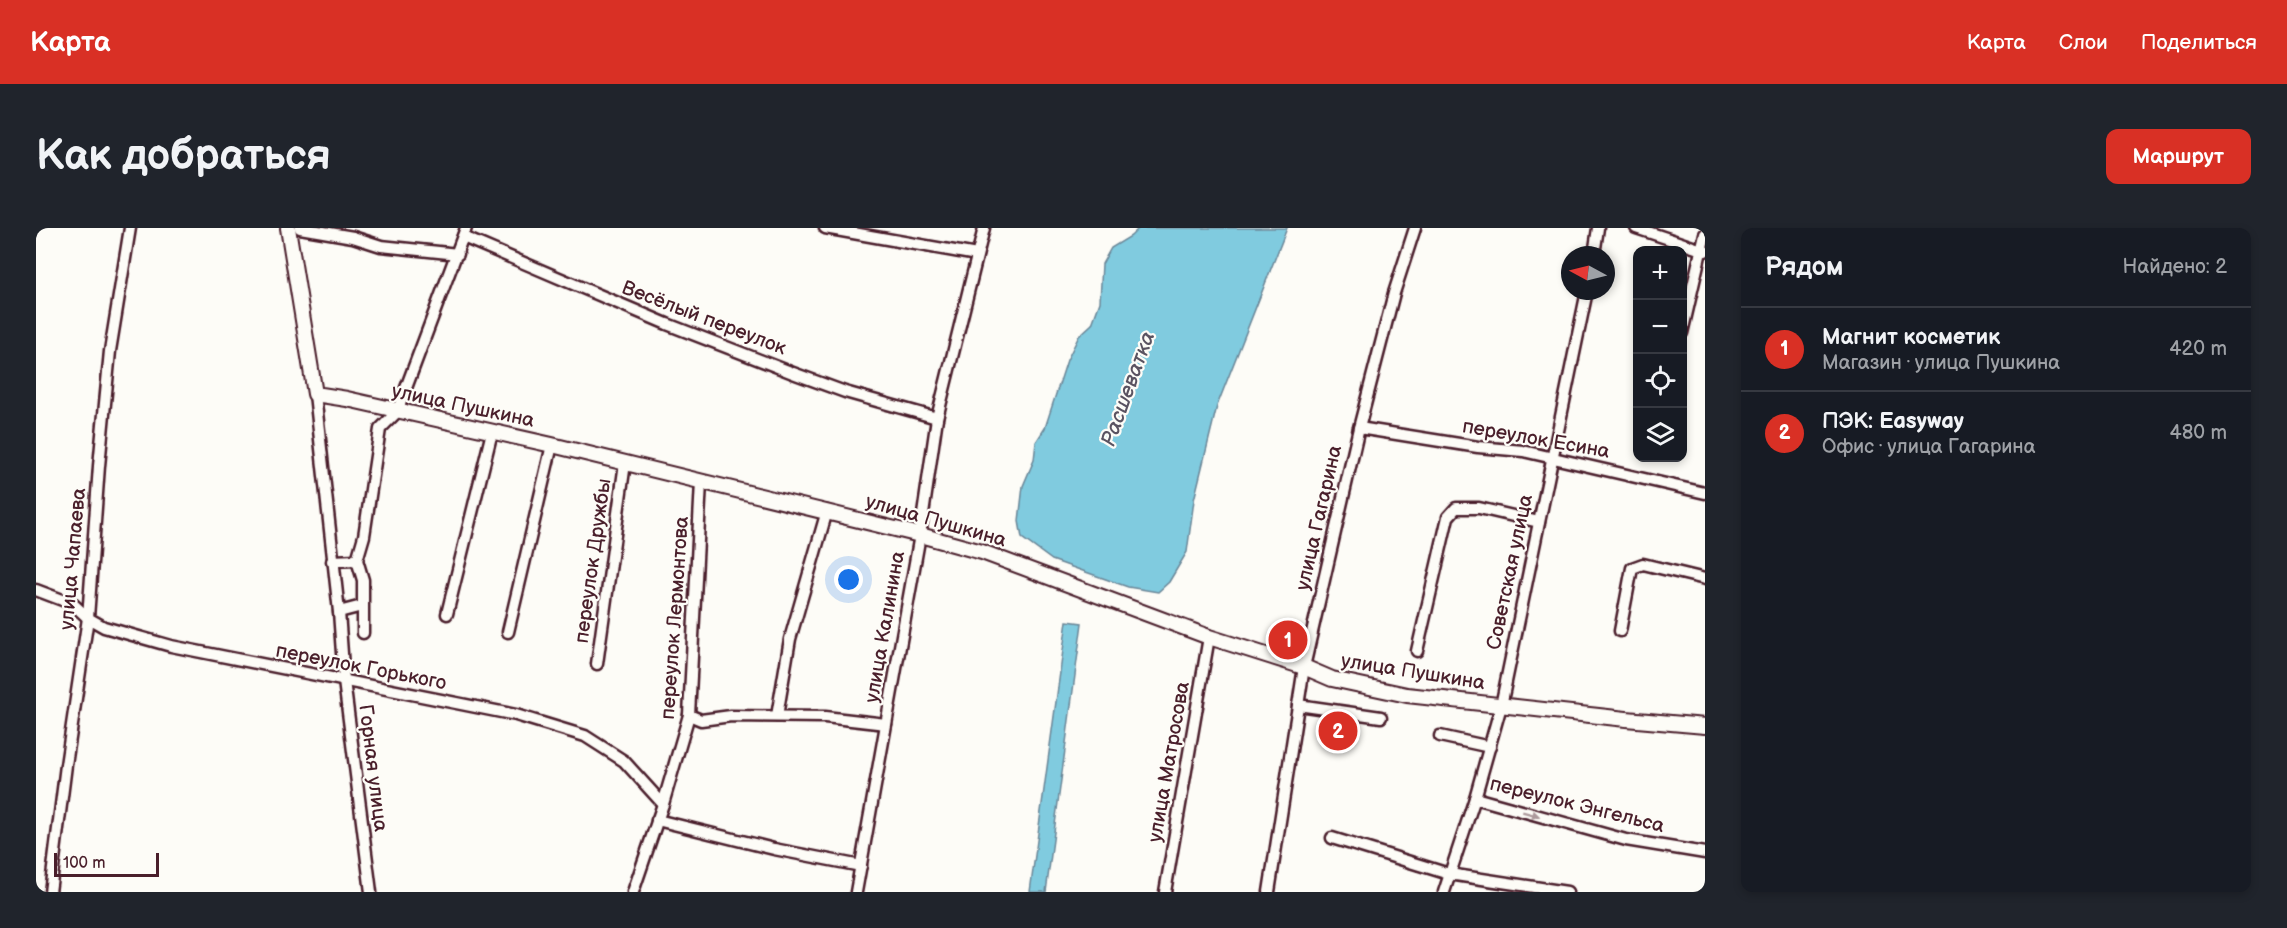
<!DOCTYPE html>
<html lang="ru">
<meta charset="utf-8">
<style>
:root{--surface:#171b24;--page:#20242c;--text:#f1f3f6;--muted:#9ea1a6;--line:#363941;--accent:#d93025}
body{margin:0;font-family:"Balsamiq Sans",sans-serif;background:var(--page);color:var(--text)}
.controls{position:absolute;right:18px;top:18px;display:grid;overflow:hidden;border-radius:12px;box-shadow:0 3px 9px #0003}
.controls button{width:54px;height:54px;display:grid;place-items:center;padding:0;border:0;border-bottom:2px solid var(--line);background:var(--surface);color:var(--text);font:30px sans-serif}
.compass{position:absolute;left:1525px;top:18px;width:54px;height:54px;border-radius:50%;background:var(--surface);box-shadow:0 3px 9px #0003;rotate:277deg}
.scale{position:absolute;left:18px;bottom:15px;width:105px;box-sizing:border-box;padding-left:6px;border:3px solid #4a1f2b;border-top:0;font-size:16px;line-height:21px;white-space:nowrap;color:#4a1f2b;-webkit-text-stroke:4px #fdfcf7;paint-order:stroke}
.you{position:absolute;left:813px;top:352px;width:21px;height:21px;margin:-15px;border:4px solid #fff;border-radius:50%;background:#1a73e8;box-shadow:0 0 0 9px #1a73e833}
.badge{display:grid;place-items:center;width:39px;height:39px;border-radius:50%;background:var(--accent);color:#fff;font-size:20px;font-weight:700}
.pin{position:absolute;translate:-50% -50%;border:3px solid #fff;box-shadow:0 2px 6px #0006}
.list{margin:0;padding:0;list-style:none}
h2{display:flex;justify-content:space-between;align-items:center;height:78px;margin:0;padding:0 24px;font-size:26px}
h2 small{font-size:20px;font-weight:400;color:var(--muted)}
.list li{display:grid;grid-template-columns:39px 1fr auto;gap:18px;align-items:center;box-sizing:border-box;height:84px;padding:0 24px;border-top:2px solid var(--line)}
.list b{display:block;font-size:22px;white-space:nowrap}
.list p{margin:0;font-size:20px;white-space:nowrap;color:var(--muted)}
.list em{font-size:20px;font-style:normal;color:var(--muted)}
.icon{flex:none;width:33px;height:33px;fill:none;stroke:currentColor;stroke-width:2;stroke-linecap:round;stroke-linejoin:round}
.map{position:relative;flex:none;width:1669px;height:664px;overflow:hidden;border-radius:12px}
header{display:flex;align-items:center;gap:36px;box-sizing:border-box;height:84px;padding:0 30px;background:var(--accent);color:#fff}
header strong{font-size:28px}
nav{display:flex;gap:33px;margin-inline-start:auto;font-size:21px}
.intro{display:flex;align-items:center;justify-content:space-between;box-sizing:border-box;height:144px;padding:0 36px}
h1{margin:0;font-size:42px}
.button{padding:15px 27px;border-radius:12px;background:var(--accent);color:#fff;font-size:21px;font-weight:700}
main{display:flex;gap:36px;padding:0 36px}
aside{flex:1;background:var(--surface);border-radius:12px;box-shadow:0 3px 9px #0003}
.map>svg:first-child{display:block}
</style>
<header>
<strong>Карта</strong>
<nav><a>Карта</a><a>Слои</a><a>Поделиться</a></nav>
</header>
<div class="intro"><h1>Как добраться</h1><a class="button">Маршрут</a></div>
<main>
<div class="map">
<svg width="1669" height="664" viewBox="0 0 1669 664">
<rect width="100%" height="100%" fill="#fdfcf7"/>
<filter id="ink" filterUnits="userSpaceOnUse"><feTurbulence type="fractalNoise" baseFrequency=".0167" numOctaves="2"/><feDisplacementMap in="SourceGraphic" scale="12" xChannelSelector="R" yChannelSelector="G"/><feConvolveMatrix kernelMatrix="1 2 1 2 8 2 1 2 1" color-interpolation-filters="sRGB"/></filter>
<g filter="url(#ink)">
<g fill="#80cbdf" stroke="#6a8697" stroke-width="1.5">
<path d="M 1103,0 L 1251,0 L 1181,178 L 1158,272 L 1151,324 L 1133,354 L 1122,364 L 1092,359 L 1016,332 L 986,310 L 983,293 L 987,258 L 998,232 L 1000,214 L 1009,200 L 1031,132 L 1043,108 L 1056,96 L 1064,74 L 1066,36 L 1075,20 L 1095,8 Z"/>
<path d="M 1031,393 L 1046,395 L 1010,664 L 994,664 Z"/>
</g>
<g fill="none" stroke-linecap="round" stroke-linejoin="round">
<defs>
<g id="minor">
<path d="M 264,0 L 317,9 L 345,18 L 422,26"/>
<path d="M 789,0 L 941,27"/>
<path d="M 1600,0 L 1669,23"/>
<path d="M 427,9 L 631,96 L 757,145 L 809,164 L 901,190"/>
<path d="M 1558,27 L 1562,0"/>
<path d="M 1646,105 L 1669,6"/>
<path d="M 279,166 L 303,384 L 308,453 L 335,664"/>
<path d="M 1323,200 L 1442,219 L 1487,223 L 1669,265"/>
<path d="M 296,333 L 321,332"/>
<path d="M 0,362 L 37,376 L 52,390 L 68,399 L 135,418 L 480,487 L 549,508 L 588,533 L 627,576"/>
<path d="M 303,384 L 326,378"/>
<path d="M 411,386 L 456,204"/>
<path d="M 1584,403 L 1596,340 L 1607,336 L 1669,351"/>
<path d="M 472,404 L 516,217"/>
<path d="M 327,405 L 327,352 L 321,332 L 328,308 L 344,201 L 361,184 L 430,0"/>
<path d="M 1381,423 L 1412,289 L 1420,280 L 1443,280 L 1503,294"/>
<path d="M 561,436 L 589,235"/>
<path d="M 1262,477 L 1345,489"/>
<path d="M 653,487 L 665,492 L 695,488 L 789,489 L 850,496"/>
<path d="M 741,488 L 754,411 L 791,283"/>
<path d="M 1404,508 L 1454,519"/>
<path d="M 1439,570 L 1590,612 L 1669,625"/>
<path d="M 621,592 L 738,621 L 825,638"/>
<path d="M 1296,610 L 1413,646 L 1531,664"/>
<path d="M 14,664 L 30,537 L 52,390 L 63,238 L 74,123 L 94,0"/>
<path d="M 597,664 L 627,576 L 653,487 L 665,254"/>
<path d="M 820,664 L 884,307 L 901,190 L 948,0"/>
<path d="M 1129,664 L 1173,409"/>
<path d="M 1233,664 L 1268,439 L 1323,200 L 1358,65 L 1379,0"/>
<path d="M 1408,664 L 1439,570 L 1465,478 L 1551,63"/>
</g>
<path id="major" d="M 252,0 L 279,166 L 311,171 L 516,217 L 884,307 L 946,324 L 1173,409 L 1268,439 L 1296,451 L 1371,467 L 1590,491 L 1669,498"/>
</defs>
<use href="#minor" stroke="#4a1f2b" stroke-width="15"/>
<use href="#major" stroke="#4a1f2b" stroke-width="18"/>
<use href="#minor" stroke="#fdfcf7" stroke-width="10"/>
<use href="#major" stroke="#fdfcf7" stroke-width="14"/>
</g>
<defs><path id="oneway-solid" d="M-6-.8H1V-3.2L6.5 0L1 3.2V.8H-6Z" transform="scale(1.5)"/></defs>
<use fill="#ac999b" href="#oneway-solid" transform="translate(1495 586) rotate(15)"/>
</g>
<g text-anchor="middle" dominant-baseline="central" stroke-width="4.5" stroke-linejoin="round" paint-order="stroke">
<g font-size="20" fill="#4a1f2b" stroke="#fdfcf7">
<text transform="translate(668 90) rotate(21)">Весёлый переулок</text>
<text transform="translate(427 178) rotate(12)">улица Пушкина</text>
<text transform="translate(1500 211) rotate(10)">переулок Есина</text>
<text transform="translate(1283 290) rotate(-77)">улица Гагарина</text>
<text transform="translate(900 293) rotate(16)">улица Пушкина</text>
<text transform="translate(37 331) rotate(-85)">улица Чапаева</text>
<text transform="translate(557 333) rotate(-82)">переулок Дружбы</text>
<text transform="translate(1474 344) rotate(-78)">Советская улица</text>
<text transform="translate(639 390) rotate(-86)">переулок Лермонтова</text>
<text transform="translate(849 399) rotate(-80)">улица Калинина</text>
<text transform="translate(325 439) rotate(11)">переулок Горького</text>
<text transform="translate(1377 444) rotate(9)">улица Пушкина</text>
<text transform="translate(1133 534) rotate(-80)">улица Матросова</text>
<text transform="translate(337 540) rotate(83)">Горная улица</text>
<text transform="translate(1541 577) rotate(14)">переулок Энгельса</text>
</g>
<g font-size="21" font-style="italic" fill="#5a5361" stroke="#fdfcf7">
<text transform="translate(1092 161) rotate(-70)">Расшеватка</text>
</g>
</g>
</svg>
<div class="controls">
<button>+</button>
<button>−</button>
<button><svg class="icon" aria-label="locate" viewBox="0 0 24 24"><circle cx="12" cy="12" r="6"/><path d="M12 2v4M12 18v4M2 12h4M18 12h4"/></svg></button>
<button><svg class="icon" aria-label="layers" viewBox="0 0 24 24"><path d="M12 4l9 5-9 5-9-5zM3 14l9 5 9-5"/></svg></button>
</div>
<svg class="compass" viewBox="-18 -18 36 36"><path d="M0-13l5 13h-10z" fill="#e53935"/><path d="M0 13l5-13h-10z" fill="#9ea1a6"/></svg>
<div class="scale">100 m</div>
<div class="you"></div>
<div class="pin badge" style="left:1252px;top:412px">1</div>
<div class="pin badge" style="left:1302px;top:503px">2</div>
</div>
<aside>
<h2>Рядом<small>Найдено: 2</small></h2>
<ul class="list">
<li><span class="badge">1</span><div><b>Магнит косметик</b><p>Магазин · улица Пушкина</p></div><em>420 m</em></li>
<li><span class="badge">2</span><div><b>ПЭК: Easyway</b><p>Офис · улица Гагарина</p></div><em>480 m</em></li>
</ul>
</aside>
</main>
